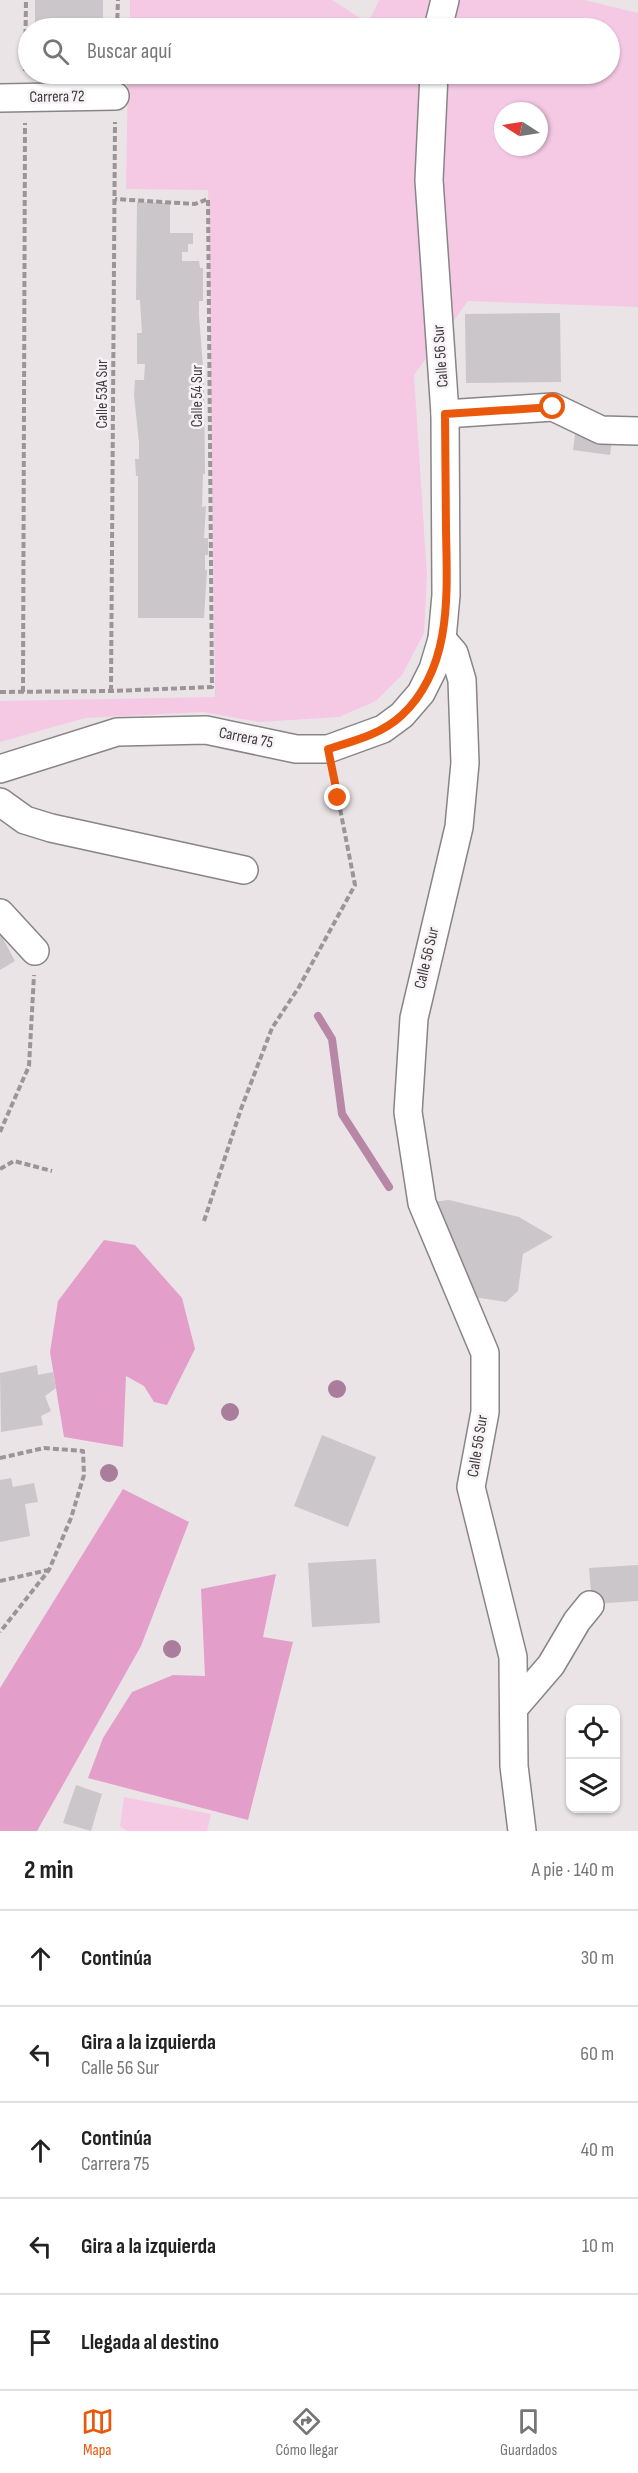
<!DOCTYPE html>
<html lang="es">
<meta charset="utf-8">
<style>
:root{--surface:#fff;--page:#f6f6f6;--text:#222;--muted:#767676;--line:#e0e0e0;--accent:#ea580c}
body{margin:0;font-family:"Sofia Sans Condensed",sans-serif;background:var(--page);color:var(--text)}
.controls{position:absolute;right:18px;bottom:18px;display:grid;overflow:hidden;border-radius:12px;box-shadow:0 2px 4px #0004}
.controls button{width:54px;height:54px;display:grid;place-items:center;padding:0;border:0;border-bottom:2px solid var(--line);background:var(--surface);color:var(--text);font:30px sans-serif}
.compass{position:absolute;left:494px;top:102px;width:54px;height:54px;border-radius:50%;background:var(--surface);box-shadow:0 2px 4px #0004;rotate:282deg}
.stop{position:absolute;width:18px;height:18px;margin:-14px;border:4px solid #ea580c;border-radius:50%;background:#fff}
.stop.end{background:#ea580c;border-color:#fff;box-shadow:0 2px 6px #0008}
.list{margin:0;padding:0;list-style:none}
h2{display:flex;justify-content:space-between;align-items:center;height:78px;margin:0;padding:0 24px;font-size:26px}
h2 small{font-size:20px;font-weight:400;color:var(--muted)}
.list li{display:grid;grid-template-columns:39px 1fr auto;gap:18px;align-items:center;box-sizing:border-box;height:96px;padding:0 24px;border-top:2px solid var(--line)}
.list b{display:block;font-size:22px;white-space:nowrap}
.list p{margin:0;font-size:20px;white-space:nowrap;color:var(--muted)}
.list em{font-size:20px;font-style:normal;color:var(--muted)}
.icon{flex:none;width:33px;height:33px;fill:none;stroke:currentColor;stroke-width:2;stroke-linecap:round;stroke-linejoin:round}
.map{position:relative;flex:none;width:638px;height:1831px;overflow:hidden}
.search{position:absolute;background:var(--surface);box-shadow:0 2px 4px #0004;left:18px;right:18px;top:18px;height:66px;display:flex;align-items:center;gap:15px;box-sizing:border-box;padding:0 21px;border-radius:33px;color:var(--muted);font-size:22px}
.sheet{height:558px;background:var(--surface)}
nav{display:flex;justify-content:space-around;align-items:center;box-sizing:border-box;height:84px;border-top:2px solid var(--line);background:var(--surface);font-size:16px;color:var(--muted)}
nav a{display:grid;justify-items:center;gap:3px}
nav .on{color:var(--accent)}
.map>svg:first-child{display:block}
</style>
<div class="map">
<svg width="638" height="1831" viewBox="0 0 638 1831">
<rect width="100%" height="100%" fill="#eae4e7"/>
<g fill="#f5c9e4" fill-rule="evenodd">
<path d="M 130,0 L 332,0 L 368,23 L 379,0 L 584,0 L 638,13 L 638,307 L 468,301 L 414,375 L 427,575 L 424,633 L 402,675 L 376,701 L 339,717 L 259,722 L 203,712 L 85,718 L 0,742 L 0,701 L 215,697 L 208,190 L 126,189 L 128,74 L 610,74 L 610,28 L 130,28 ZM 503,111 L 539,111 L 539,147 L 503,147 Z"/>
<path d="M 124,1797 L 211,1814 L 207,1831 L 127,1831 L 120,1826 Z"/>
</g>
<g fill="#e39fca">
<path d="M 104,1240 L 135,1245 L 182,1298 L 195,1349 L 167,1405 L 154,1402 L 144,1386 L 126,1376 L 123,1447 L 64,1437 L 50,1352 L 58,1301 Z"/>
<path d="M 123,1489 L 189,1522 L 141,1646 L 37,1831 L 0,1831 L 0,1688 Z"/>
<path d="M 276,1574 L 263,1637 L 293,1642 L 248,1820 L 88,1778 L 103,1738 L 132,1692 L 173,1675 L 205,1676 L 201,1589 Z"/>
</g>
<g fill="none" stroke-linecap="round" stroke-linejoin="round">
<path stroke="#b887a6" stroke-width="8" d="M 318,1016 L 332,1039 L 342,1114 L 389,1187"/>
</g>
<g fill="#cbc6c9">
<rect x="35" y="0" width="68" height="28"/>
<path d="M 137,202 L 170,203 L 170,233 L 193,233 L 193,244 L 188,244 L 188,252 L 182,252 L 182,261 L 199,261 L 200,268 L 203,268 L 203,301 L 199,301 L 199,316 L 204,379 L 205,474 L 203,474 L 202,507 L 206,506 L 204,538 L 208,538 L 208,555 L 205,555 L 205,570 L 207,570 L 204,618 L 138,618 L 138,476 L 136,476 L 135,459 L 139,459 L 139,443 L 134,395 L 135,380 L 144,380 L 145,364 L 137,364 L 137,333 L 142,333 L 140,300 L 136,300 Z"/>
<path d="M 560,313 L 561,382 L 466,383 L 465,314 Z"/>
<path d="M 576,427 L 613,433 L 610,455 L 573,450 Z"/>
<path d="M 0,933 L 15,961 L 0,970 Z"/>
<path d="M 449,1200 L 519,1217 L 553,1237 L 523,1254 L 518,1291 L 506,1302 L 461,1295 L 422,1203 Z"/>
<path d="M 37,1365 L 38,1375 L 53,1372 L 56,1388 L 45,1396 L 51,1411 L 41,1416 L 43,1425 L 1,1432 L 0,1373 Z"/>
<path d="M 322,1435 L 376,1457 L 348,1527 L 294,1506 Z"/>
<path d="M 11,1478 L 13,1487 L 34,1483 L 38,1502 L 25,1504 L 30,1536 L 0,1542 L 0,1480 Z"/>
<path d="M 376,1559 L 380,1623 L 312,1627 L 308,1563 Z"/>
<path d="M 638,1565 L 638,1601 L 592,1604 L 589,1568 Z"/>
<path d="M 76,1785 L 102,1794 L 91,1831 L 63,1823 Z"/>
</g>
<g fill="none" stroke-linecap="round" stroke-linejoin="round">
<defs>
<g id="minor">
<path d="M 438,28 L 445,0"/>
<path d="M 0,98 L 115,96"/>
<path d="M 445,414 L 553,407 L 601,430 L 638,431"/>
<path d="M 442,639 L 454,653 L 462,680 L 465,763 L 459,827 L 414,1018 L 408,1112 L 422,1203 L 485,1353 L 485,1412 L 471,1487 L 513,1657 L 514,1766 L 522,1831"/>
<path d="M 0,769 L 117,732 L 206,730 L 296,749 L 328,749 L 383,729 L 402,715 L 421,693 L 433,669 L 442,639 L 446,595 L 445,414 L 429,180 L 434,74"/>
<path d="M 0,802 L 25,820 L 51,828 L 244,870"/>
<path d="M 0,913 L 35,951"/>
<path d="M 514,1708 L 551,1665 L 577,1621 L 590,1605"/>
</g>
</defs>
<use href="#minor" stroke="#898487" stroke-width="30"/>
<g stroke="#9a9698" stroke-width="4" stroke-dasharray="6 3" stroke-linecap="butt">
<path d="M 117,28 L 118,0"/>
<path d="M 25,71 L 26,0"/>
<path d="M 111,691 L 115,122"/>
<path d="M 0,692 L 111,691 L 212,687 L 208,199 L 195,204 L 115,199"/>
<path d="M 23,692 L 25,123"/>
<path d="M 0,1132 L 29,1066 L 34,975"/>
<path d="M 0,1169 L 14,1161 L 52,1171"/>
<path d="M 204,1221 L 241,1109 L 272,1028 L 299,987 L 355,885 L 333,773"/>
<path d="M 0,1458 L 44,1448 L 83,1451 L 84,1475 L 71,1518 L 49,1570 L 0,1632"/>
<path d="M 0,1581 L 48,1570"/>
</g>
<use href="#minor" stroke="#fff" stroke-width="27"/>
</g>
<g fill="#aa7d9c">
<circle cx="337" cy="1389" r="9"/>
<circle cx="230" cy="1412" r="9"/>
<circle cx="109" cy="1473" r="9"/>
<circle cx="172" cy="1649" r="9"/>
</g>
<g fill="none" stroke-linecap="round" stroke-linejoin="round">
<path stroke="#ea580c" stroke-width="8" d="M 338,798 L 328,749 C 354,741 382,734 402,715 C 453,667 447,592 446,529 C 446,491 445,453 445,414 L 553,407"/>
</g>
<g text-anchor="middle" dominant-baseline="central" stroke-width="5" stroke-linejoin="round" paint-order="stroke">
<g font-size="16" fill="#3d3b3c" stroke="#f7f2f5">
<text transform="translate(57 97) rotate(-1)">Carrera 72</text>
<text transform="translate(441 356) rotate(-94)">Calle 56 Sur</text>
<text transform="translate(102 394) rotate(-90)">Calle 53A Sur</text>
<text transform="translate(197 396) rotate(-90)">Calle 54 Sur</text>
<text transform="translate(246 738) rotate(11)">Carrera 75</text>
<text transform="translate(427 958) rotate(-77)">Calle 56 Sur</text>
<text transform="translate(478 1446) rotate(-81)">Calle 56 Sur</text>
</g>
</g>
</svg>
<div class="controls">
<button><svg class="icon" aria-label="locate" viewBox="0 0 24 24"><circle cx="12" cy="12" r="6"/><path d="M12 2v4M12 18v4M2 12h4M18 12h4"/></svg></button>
<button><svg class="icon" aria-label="layers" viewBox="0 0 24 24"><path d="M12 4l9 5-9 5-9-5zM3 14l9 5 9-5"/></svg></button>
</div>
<svg class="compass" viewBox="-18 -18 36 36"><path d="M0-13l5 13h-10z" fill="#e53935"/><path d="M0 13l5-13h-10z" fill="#767676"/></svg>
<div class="stop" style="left:553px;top:407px"></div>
<div class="stop end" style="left:338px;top:798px"></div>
<div class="search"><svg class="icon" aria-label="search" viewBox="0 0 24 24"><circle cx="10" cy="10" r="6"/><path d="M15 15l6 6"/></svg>Buscar aquí</div>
</div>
<section class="sheet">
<h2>2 min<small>A pie · 140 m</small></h2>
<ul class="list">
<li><svg class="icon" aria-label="ahead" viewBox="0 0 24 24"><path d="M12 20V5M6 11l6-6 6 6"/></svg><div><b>Continúa</b></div><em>30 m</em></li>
<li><svg class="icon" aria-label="left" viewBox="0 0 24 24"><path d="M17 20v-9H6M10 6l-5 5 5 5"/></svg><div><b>Gira a la izquierda</b><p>Calle 56 Sur</p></div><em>60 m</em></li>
<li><svg class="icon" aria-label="ahead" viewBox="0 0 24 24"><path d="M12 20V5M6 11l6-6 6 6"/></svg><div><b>Continúa</b><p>Carrera 75</p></div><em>40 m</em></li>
<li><svg class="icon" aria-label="left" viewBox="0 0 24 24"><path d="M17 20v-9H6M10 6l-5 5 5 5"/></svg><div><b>Gira a la izquierda</b></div><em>10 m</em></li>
<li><svg class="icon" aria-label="arrive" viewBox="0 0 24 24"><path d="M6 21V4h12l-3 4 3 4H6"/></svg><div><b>Llegada al destino</b></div></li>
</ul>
</section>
<nav>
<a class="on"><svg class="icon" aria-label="map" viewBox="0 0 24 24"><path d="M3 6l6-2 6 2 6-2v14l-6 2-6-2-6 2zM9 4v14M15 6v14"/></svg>Mapa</a>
<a><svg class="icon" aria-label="directions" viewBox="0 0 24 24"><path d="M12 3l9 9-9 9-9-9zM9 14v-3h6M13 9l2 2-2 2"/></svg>Cómo llegar</a>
<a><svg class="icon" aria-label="saved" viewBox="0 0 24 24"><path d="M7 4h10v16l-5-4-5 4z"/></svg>Guardados</a>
</nav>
